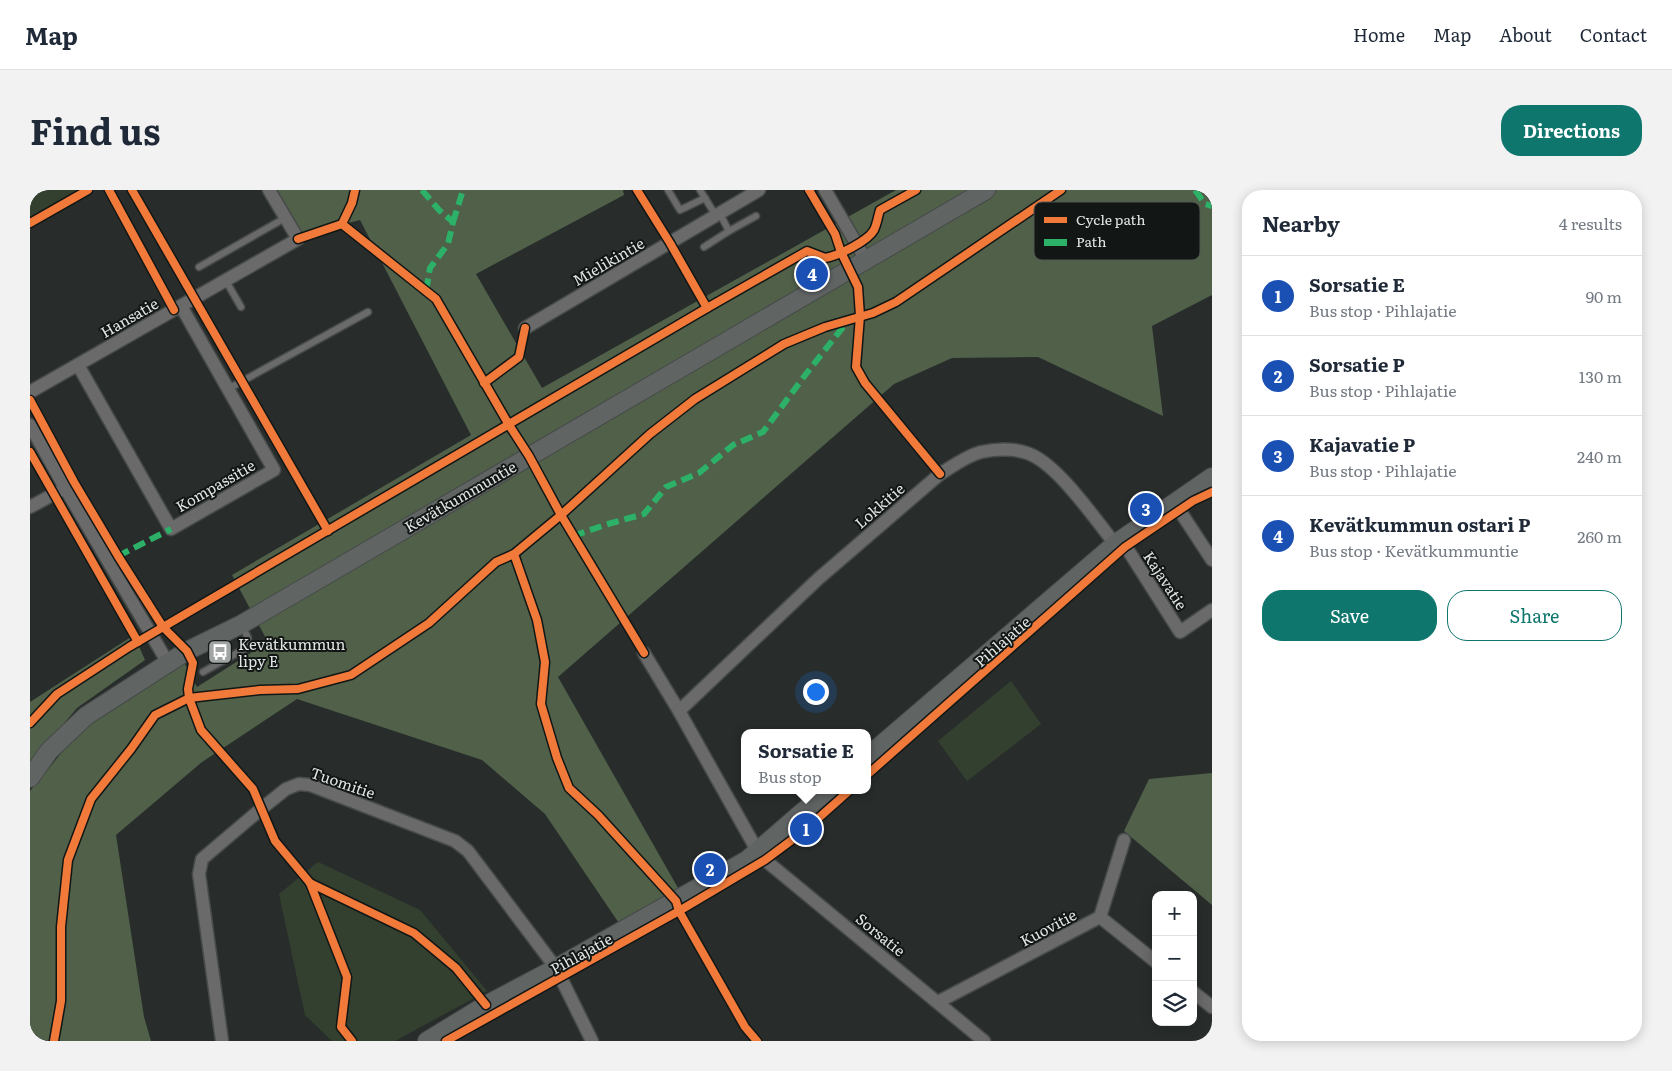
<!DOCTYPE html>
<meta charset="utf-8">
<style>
:root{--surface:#fff;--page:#f2f2f3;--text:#1f2937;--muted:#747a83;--line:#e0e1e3;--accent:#0f766e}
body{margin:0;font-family:Literata,serif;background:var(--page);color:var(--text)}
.controls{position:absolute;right:15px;bottom:15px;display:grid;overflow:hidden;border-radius:10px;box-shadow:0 2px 12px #0003}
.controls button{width:45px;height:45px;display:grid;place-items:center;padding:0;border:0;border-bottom:1px solid var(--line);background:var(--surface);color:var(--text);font:25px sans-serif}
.you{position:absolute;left:785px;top:501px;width:18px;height:18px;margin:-12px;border:4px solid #fff;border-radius:50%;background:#1a73e8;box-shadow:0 0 0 8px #1a73e833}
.badge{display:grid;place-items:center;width:32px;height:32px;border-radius:50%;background:var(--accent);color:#fff;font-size:16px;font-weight:700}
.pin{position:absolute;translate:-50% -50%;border:2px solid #fff;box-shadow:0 1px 5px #0006}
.popup{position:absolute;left:711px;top:539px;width:130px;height:65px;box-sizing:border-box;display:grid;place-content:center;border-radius:10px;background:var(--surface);filter:drop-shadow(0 1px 4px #0005);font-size:16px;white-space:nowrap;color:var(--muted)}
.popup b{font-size:19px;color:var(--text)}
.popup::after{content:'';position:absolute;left:50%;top:100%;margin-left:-10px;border:10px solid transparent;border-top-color:var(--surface)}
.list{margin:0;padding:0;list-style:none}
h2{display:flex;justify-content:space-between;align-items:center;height:65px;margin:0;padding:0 20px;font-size:21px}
h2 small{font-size:16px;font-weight:400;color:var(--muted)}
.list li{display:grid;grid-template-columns:32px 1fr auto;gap:15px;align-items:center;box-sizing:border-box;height:80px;padding:0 20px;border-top:1px solid var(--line)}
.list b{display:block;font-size:19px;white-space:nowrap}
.list p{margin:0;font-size:16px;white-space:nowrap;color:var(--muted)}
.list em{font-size:16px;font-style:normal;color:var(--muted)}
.actions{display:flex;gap:10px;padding:15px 20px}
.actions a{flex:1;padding:11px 0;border:1px solid var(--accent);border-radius:20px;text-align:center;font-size:18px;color:var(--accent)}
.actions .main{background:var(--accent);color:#fff}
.icon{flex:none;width:28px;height:28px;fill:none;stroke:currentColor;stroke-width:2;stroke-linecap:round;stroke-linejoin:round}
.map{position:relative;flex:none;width:1182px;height:851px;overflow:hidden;border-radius:20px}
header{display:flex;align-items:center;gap:30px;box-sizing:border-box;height:70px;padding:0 25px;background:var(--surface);border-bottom:1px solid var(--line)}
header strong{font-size:24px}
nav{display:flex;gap:28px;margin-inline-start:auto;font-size:18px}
.intro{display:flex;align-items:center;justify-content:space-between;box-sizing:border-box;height:120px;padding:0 30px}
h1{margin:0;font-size:35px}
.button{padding:12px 22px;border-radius:20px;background:var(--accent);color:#fff;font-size:18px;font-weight:700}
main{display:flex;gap:30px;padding:0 30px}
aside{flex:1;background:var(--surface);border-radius:20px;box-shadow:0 2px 12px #0003}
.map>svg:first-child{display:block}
</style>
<header>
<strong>Map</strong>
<nav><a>Home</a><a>Map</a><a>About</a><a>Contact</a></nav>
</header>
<div class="intro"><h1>Find us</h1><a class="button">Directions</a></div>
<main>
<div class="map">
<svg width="1182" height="851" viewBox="0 0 1182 851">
<rect width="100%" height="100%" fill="#282d2c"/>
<g fill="#34402f">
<path d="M 0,0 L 47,0 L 0,27 Z"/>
<path d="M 981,491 L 1011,534 L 937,591 L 908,551 Z"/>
<path d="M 288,672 L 390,720 L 457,801 L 365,851 L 302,851 L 275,825 L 249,704 Z"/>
</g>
<g fill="#506049">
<path d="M 247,0 L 593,0 L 594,5 L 446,84 L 512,198 L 866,0 L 1182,0 L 1182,105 L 1122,136 L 1133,226 L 1008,167 L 922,168 L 864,194 L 528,487 L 656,712 L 597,745 L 515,624 L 452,570 L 267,509 L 172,572 L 86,645 L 114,827 L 121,851 L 0,851 L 0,601 L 61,527 L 154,472 L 167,497 L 238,452 L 202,385 L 441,245 L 330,30 L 273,45 Z"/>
<path d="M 104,445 L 115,470 L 47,518 L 0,574 L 0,512 Z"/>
<path d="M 1182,583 L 1182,715 L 1094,641 L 1119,589 Z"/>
</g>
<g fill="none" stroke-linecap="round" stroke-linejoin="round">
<defs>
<g id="lane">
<path d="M 638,0 L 650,20 L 675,8"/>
<path d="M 670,0 L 686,26"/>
<path d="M 699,41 L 726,26"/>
<path d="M 674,57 L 699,41 L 690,24"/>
<path d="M 169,77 L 255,28"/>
<path d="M 196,91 L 211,117"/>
<path d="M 198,199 L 338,122"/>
<path d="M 173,482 L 216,458 L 218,448 L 212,435"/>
</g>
<g id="street">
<path d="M 795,0 L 836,70"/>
<path d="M 495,138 L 729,0"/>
<path d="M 48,175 L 141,339 L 244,280 L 151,116"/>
<path d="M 0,202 L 268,49 L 239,0"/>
<path d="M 0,235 L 35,298 L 138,473"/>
<path d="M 1144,312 L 1182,370"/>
<path d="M 0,317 L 35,298"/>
<path d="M 1091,349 L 1150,442 L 1182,420"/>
<path d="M 614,463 L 649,521 L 728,662 L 735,670 L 954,851"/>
<path d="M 649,521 L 788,389 L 910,284 C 923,276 936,266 951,262 C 965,259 982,258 997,263 C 1026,272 1065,329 1085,354"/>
<path d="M 1070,727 L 1126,772"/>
<path d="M 1163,802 L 1182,817"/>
<path d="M 908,812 L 1070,727 L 1094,650"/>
<path d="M 192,851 L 169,684 L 172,669 L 231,619 L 256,599 L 269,594 L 280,595 L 425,651 L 438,661 L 526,778 L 562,851"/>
</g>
<g id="secondary">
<path d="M 837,567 L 1085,354 L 1182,287"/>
<path d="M 0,588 L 19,561 L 56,526 L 157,461 L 212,434 L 956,0"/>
<path d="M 397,851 L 456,815 L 526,778 L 717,670 L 798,600"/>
</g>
</defs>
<use href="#lane" stroke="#464a49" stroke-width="9"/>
<use href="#street" stroke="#464a49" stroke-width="15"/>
<use href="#secondary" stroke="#464a49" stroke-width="20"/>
<use href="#lane" stroke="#696a69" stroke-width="6"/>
<use href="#street" stroke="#696a69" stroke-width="12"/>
<use href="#secondary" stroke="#606463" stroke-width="18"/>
<g stroke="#2db169" stroke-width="6" stroke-dasharray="12 6" stroke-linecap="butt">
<path d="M 392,0 L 409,20 L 423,32 L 418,54 L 400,78 L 396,101"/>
<path d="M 1165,0 L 1175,14 L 1182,16"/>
<path d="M 423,32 L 433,0"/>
<path d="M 543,346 L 578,334 L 614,324 L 636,297 L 669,283 L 703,255 L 733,242 L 776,184 L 817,132"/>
<path d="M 88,366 L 141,339"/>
</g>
<defs>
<g id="cycleway">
<path d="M 79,0 L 144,120"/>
<path d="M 102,0 L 298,341"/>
<path d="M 607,0 L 640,53 L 677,118"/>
<path d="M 779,0 L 805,44 L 811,62 L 828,97 L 830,126 L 826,177 L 835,193 L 910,284"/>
<path d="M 0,33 L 58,0"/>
<path d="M 312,34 L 406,109 L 479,235 L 499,266 L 531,325 L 614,463"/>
<path d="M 268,49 L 312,34 L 322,13 L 325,0"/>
<path d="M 454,193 L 489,167 L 495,138"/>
<path d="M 0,210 L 44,292 L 88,366 L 133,437 L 157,461 L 163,473 L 158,499 L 159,508 L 171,540 L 223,599 L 245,651 L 280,693"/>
<path d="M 0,262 L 108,452"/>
<path d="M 484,364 L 507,430 L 515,472 L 511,514 L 527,568 L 539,598 L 568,625 L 646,711 L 649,721 L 715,837 L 727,851"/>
<path d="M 0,533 L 27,504 L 99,457 L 677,118 L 777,61 L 795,68 C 808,66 838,51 844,40 C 847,34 848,26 850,20 L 886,0"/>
<path d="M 837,585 L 1095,357 L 1163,311 L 1182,302"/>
<path d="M 24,851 L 31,811 L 31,737 L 38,670 L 61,609 L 101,559 L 125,525 L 159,508 L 230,500 L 268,499 L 321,485 L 399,433 L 466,372 L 484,364 L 531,325 L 620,244 L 665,209 L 754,154 L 795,137 L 843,123 L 866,112 L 1031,0"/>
<path d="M 322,851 L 311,837 L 317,787 L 280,693 L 384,743 L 426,778 L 456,815"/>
<path d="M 416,851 L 649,721 L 735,670 L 774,641 L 820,600"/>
</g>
</defs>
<use href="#cycleway" stroke="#121615" stroke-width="11"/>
<use href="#cycleway" stroke="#f17a3a" stroke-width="8"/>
</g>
<defs>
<symbol id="bus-square" viewBox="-11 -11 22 22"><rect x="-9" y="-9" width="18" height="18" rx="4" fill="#a0a5a4" stroke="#121615"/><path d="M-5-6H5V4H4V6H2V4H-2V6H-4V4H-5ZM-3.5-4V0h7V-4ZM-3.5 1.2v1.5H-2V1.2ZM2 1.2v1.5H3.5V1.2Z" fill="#fff"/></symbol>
</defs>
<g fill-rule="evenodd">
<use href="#bus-square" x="176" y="448" width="28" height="28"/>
</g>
<g text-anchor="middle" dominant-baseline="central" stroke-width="4" stroke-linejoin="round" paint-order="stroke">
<g font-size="15" fill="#e1e6e5" stroke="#121615">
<text transform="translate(578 71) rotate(-30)">Mielikintie</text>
<text transform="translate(99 127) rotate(-30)">Hansatie</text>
<text transform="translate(185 295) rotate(-30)">Kompassitie</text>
<text transform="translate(430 306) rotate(-30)">Kevätkummuntie</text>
<text transform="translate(849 315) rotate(-41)">Lokkitie</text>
<text transform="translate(1136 390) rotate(57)">Kajavatie</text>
<text transform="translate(972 451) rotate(-41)">Pihlajatie</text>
<text transform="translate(313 592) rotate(19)">Tuomitie</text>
<text transform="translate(1018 737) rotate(-28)">Kuovitie</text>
<text transform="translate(851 744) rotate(39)">Sorsatie</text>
<text transform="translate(551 763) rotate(-29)">Pihlajatie</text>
</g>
<g font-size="15" fill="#e1e6e5" stroke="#121615" text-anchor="start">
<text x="208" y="453">Kevätkummun<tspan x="208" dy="17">lipy E</tspan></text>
</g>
</g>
<rect x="1004" y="12" width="166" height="58" rx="8" fill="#121615" stroke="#505453" stroke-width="1"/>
<rect x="1014" y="27" width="23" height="6" fill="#f17a3a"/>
<rect x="1014" y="49" width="23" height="7" fill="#2db169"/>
<g font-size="14" fill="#e1e6e5">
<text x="1046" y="35">Cycle path</text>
<text x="1046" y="57">Path</text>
</g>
</svg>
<div class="controls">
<button>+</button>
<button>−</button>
<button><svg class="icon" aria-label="layers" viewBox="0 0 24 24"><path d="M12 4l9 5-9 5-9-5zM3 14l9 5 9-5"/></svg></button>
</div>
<div class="you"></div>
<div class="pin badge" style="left:776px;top:639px;background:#1a4fb4">1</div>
<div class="popup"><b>Sorsatie E</b>Bus stop</div>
<div class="pin badge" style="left:680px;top:679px;background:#1a4fb4">2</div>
<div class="pin badge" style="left:1116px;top:319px;background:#1a4fb4">3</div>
<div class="pin badge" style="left:782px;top:84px;background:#1a4fb4">4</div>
</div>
<aside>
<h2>Nearby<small>4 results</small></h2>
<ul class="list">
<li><span class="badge" style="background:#1a4fb4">1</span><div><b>Sorsatie E</b><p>Bus stop · Pihlajatie</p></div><em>90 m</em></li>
<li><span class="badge" style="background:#1a4fb4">2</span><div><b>Sorsatie P</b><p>Bus stop · Pihlajatie</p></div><em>130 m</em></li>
<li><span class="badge" style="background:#1a4fb4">3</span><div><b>Kajavatie P</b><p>Bus stop · Pihlajatie</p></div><em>240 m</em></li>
<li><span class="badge" style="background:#1a4fb4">4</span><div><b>Kevätkummun ostari P</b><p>Bus stop · Kevätkummuntie</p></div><em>260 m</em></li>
</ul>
<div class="actions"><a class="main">Save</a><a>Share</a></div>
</aside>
</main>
